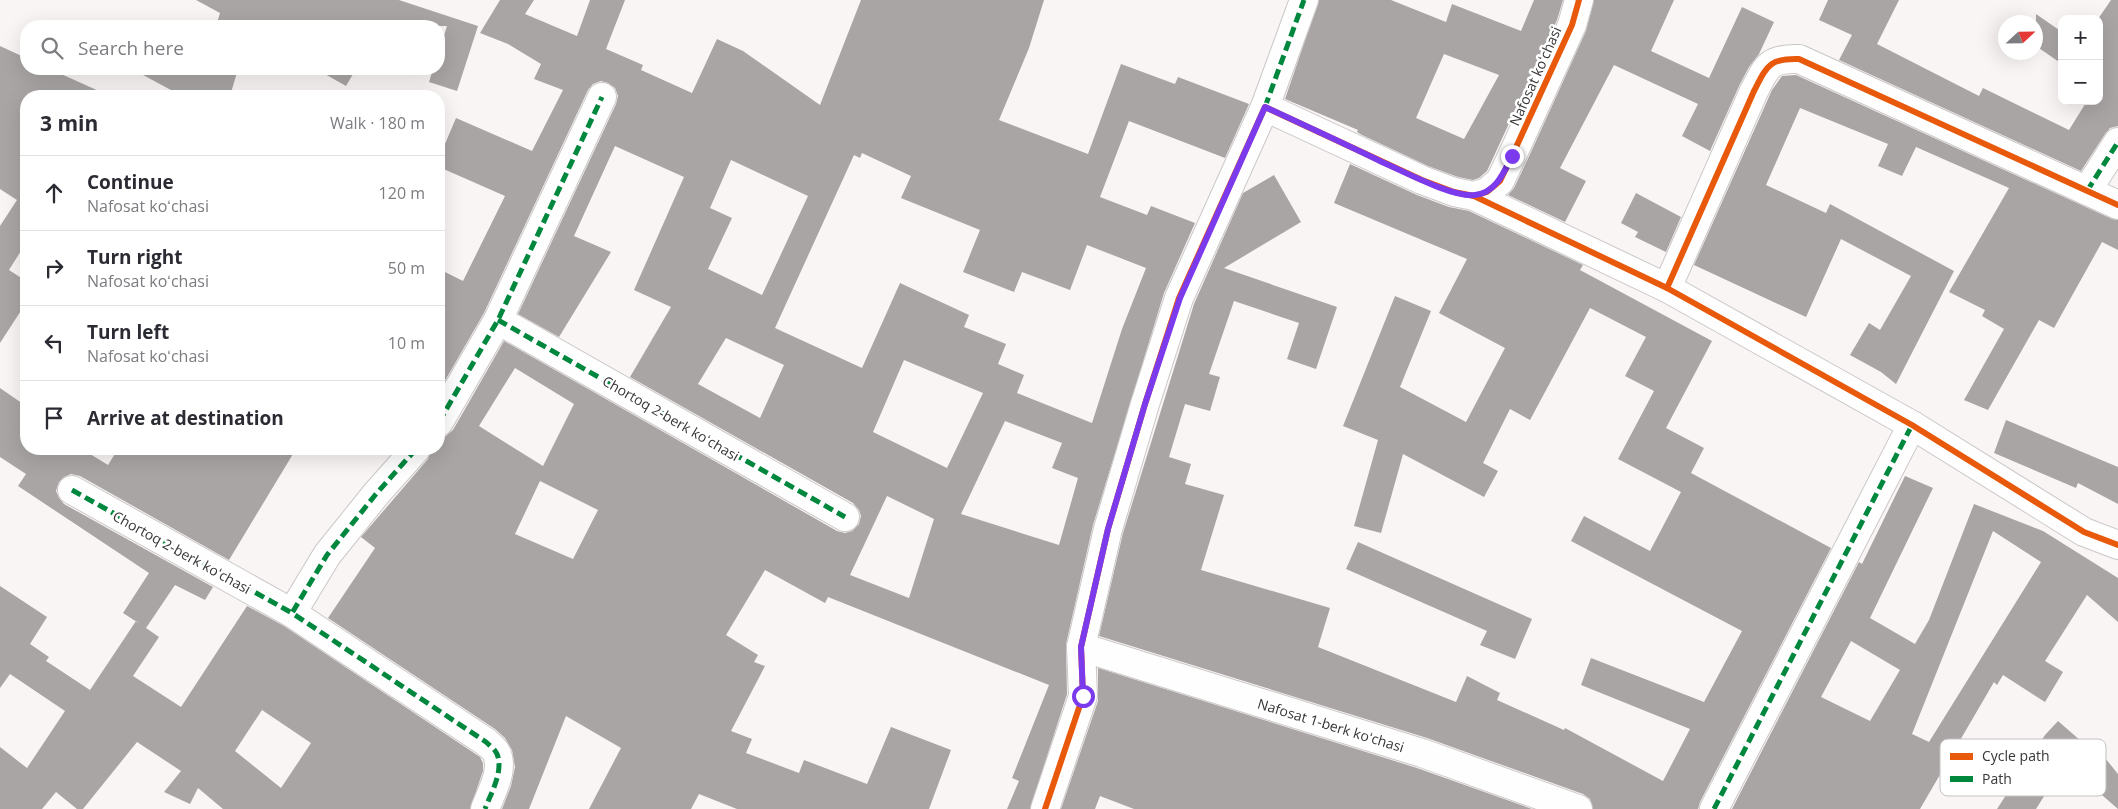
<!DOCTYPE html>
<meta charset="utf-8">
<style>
:root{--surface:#fff;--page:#f2f2f3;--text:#2b2b33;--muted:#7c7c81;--line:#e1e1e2}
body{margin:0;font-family:"Open Sans",sans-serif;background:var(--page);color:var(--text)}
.controls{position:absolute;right:15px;top:15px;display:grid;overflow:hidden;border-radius:10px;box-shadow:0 5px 20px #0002}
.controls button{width:45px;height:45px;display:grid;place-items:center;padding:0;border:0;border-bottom:1px solid var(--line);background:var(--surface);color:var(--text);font:25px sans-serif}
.compass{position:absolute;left:1998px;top:15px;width:45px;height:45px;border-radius:50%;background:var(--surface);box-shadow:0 5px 20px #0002;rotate:68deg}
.stop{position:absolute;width:15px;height:15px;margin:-11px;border:4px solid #7c3aed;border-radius:50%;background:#fff}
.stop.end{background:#7c3aed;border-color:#fff;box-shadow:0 1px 5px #0008}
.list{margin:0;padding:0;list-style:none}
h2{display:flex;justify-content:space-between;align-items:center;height:65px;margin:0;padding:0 20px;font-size:21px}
h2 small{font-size:16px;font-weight:400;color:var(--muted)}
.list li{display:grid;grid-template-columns:32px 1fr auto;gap:15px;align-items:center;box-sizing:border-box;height:75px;padding:0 20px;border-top:1px solid var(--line)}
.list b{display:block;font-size:19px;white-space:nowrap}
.list p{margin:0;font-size:16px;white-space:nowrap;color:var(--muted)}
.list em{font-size:16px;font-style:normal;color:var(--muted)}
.icon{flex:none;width:28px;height:28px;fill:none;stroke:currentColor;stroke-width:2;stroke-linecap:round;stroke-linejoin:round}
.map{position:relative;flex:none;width:2118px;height:809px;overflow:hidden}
.search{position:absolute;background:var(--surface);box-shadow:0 5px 20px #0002;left:20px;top:20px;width:425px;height:55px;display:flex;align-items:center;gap:12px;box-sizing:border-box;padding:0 18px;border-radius:20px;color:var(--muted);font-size:19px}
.panel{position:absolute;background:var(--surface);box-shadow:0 5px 20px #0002;left:20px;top:90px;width:425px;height:365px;border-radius:20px}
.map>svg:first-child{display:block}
</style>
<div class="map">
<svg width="2118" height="809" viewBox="0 0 2118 809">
<rect width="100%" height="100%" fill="#faf5f5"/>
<g fill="#a8a5a4" fill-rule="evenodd">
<path d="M 196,0 L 399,0 L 478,26 L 457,91 L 429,82 L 433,69 L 439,69 L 439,52 L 447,26 L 216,26 L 220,13 Z"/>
<path d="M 500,0 L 534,0 L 525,14 L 577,36 L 590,0 L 625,0 L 606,49 L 643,65 L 641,70 L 692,93 L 717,39 L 743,51 L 820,105 L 861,0 L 1044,0 L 1029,48 L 999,120 L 1088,154 L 1121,64 L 1175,84 L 1178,77 L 1249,104 L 1225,158 L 1129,121 L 1100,197 L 1147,215 L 1151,206 L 1195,223 L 1164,293 L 1093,525 L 1066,644 L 1067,694 L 1030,809 L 1007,809 L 1019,781 L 1012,778 L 1049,685 L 828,597 L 825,603 L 765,570 L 726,635 L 758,655 L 754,662 L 765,666 L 731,731 L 752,739 L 746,753 L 799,773 L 804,760 L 867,784 L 891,727 L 951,750 L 929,809 L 737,809 L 699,794 L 691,809 L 589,809 L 621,748 L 566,716 L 529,809 L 502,809 L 511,786 L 515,767 L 512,750 L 505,738 L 495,729 L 328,618 L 375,548 L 361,537 L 428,459 L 431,449 L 439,449 L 439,438 L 446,436 L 453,430 L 504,341 L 837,531 L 845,533 L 852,531 L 859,524 L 861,516 L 859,510 L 853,503 L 630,377 L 671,307 L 634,290 L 684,177 L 615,146 L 574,236 L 611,252 L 559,337 L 518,314 L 616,104 L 618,96 L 615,88 L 608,83 L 601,81 L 593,84 L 588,90 L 484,313 L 439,391 L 439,269 L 463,281 L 505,196 L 439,167 L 439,158 L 456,118 L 532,151 L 563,90 L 534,79 L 541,64 L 508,44 L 480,33 ZM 862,153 L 911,176 L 901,198 L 980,230 L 963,272 L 1014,292 L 1022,272 L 1070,290 L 1087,245 L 1146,268 L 1122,329 L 1092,423 L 1017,393 L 1024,375 L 998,364 L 1006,344 L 964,327 L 969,315 L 900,283 L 862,368 L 775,328 L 854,155 L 860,158 ZM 731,160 L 808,196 L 762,295 L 708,269 L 732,218 L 710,208 ZM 726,338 L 784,365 L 760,418 L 698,384 ZM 904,360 L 983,393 L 947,468 L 873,432 ZM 515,368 L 574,404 L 543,466 L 479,426 ZM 1005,421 L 1062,443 L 1052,468 L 1078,478 L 1059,545 L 961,514 ZM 540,481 L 598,510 L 573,559 L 515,534 ZM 887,496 L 934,519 L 909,598 L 850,575 Z"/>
<path d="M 1319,0 L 1391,0 L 1446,22 L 1452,4 L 1521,31 L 1534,0 L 1563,0 L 1557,20 L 1487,171 L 1479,178 L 1473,180 L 1458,177 L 1428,166 L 1362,135 L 1357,132 L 1358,130 L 1285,99 ZM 1444,54 L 1499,75 L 1464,139 L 1416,118 Z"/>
<path d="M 1594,0 L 1674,0 L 1651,51 L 1709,78 L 1742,7 L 1774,22 L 1759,54 L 1749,67 L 1740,84 L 1710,151 L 1682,136 L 1698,104 L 1614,65 L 1560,168 L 1586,181 L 1565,222 L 1508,195 L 1514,188 L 1526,163 L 1586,31 Z"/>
<path d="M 1828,0 L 1899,0 L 1877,44 L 1979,96 L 1983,88 L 2069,130 L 2087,101 L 2099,101 L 2098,19 L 2111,0 L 2118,0 L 2118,126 L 2110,128 L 2105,134 L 2081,171 L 1839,60 L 1852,35 L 1819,20 Z"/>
<path d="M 2036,14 L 2062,32 L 2062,64 L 2036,46 Z"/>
<path d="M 0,46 L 26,58 L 26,69 L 50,69 L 110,96 L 26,96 L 26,243 L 9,270 L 26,281 L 26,303 L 0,343 L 0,226 L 17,200 L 0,189 Z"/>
<path d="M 132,69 L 238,69 L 230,96 L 182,96 Z"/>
<path d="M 316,69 L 356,69 L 346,86 Z"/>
<path d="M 1796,75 L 2112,219 L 2118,220 L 2118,250 L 2102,242 L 2054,328 L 2039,320 L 1988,410 L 1964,400 L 2004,329 L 1982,316 L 1985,310 L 1949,292 L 2009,188 L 1916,147 L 1902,176 L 1878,166 L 1888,144 L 1800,108 L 1766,185 L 1826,213 L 1830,204 L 1954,271 L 1896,384 L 1881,372 L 1850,355 L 1869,323 L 1880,330 L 1911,276 L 1841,239 L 1806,317 L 1694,265 L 1772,90 L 1782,76 Z"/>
<path d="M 1350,164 L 1417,195 L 1449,207 L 1469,211 L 1583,265 L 1580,270 L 1712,341 L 1666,428 L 1704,448 L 1691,473 L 1831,548 L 1700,802 L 1698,809 L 1593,809 L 1590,799 L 1583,794 L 1427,738 L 1099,636 L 1123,533 L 1194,304 L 1243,193 L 1274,175 L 1301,222 L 1224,268 L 1337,307 L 1316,369 L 1287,359 L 1299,323 L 1234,301 L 1209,374 L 1220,377 L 1210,411 L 1185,404 L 1169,457 L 1191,464 L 1185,484 L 1224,495 L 1201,570 L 1330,608 L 1318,647 L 1456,702 L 1467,676 L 1500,693 L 1497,700 L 1564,730 L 1565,728 L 1663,781 L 1690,729 L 1581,685 L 1591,658 L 1704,702 L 1742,631 L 1571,541 L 1584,516 L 1650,551 L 1681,492 L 1618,459 L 1654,391 L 1625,376 L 1646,337 L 1590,308 L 1530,420 L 1510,409 L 1483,463 L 1498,471 L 1484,497 L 1403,454 L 1381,533 L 1354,526 L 1378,440 L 1343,426 L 1395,296 L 1431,311 L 1400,387 L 1466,422 L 1505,348 L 1439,313 L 1467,259 L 1334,203 Z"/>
<path d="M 1636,193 L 1681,217 L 1666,252 L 1635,237 L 1638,232 L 1621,223 Z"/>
<path d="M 0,388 L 26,406 L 26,449 L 82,449 L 108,465 L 118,449 L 296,449 L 229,560 L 80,476 L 71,474 L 64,477 L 59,482 L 56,491 L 59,498 L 64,504 L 213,587 L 205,600 L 175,585 L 146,628 L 159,637 L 133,676 L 181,707 L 247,606 L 284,626 L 480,757 L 483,763 L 483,771 L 470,809 L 223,809 L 198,788 L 190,804 L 164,792 L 181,771 L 137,742 L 83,809 L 77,809 L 56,792 L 42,809 L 0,809 L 0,747 L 27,768 L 65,711 L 10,674 L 0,688 L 0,586 L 47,617 L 30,644 L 49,657 L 46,661 L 90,690 L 136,621 L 140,624 L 123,613 L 149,573 L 18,486 L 26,474 L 0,457 ZM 262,710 L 311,743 L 281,788 L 235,751 Z"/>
<path d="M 2006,420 L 2118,467 L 2118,504 L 2078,483 L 2076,488 L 1994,453 Z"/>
<path d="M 1905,476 L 1933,488 L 1870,618 L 1915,644 L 1929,620 L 1974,504 L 2043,531 L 2118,578 L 2118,622 L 2087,595 L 2045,661 L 2063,672 L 2045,702 L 2003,675 L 1997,685 L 1994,682 L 1920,809 L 1732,809 L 1859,562 L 1862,564 ZM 1993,531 L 2041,562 L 1929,742 L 1912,734 ZM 1851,641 L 1900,670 L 1870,721 L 1821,697 Z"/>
<path d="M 1358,542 L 1532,619 L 1515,659 L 1480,645 L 1487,631 L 1346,569 Z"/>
<path d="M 1098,668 L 1417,768 L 1532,809 L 1134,809 L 1100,796 L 1095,809 L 1061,809 L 1098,701 Z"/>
<path d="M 2058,721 L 2089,748 L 2093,743 L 2118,774 L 2118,809 L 2065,763 L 2036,809 L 1997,809 L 2045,735 Z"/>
</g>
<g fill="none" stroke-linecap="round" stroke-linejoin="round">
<defs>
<g id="street">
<path d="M 1265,107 L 1304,0"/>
<path d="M 2087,191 L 2118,142"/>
<path d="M 1474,196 L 1667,288 L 1912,425 L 2084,532 L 2118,545"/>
<path d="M 1667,288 L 1754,91 C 1767,66 1769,58 1799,59 L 2118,205"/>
<path d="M 498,320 L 845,517"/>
<path d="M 439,422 L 498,320 L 602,97"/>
<path d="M 416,449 L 376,494 L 327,555 L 292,613 L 486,742 C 489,745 495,749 497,754 C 504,771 491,793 485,809"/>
<path d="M 72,490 L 292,613"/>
<path d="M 1081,647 L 1422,753 L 1578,809"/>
<path d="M 1045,809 L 1083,696 L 1081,647 L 1108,529 L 1145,404 L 1179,298 L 1265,107 L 1422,180 L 1454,192 L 1474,196 L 1487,192 L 1500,181 L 1512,156 L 1572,25 L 1579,0"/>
<path d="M 1714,809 L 1912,425"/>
</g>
</defs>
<use href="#street" stroke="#cbc7c7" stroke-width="30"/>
<use href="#street" stroke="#fefefe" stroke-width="28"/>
<g stroke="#00873e" stroke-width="5" stroke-dasharray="10 5" stroke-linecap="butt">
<path d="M 1265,107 L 1304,0"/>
<path d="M 2087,191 L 2118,142"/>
<path d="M 498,320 L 845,517"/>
<path d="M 439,422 L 498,320 L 602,97"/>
<path d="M 416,449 L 376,494 L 327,555 L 292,613 L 486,742 C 489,745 495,749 497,754 C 504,771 491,793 485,809"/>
<path d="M 72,490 L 292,613"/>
<path d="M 1714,809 L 1912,425"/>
</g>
<defs>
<g id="cycleway">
<path d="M 1474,196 L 1667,288 L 1912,425 L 2084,532 L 2118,545"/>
<path d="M 1667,288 L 1754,91 C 1767,66 1769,58 1799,59 L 2118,205"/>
<path d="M 1045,809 L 1083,696 L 1081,647 L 1108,529 L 1145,404 L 1179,298 L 1265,107 L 1422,180 L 1454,192 L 1474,196 L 1487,192 L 1500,181 L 1512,156 L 1572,25 L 1579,0"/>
</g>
</defs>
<use href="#cycleway" stroke="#fff" stroke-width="9"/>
<use href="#cycleway" stroke="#e8590c" stroke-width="6"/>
</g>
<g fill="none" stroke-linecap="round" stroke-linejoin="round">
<path stroke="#7c3aed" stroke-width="6" d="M 1083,696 L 1081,647 L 1108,529 L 1145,404 L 1180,298 L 1265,107 C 1304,125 1343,143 1382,162 C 1403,171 1453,198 1475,195 C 1496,193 1504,172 1512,156"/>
</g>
<g text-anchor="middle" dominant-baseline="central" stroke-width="5" stroke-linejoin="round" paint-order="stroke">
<g font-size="14" fill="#383535" stroke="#fff">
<text transform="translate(1535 76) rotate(-66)">Nafosat koʻchasi</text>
<text transform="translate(671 418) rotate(30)">Chortoq 2-berk koʻchasi</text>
<text transform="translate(182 552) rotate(29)">Chortoq 2-berk koʻchasi</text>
<text transform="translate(1331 725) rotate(17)">Nafosat 1-berk koʻchasi</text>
</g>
</g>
<rect x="1940" y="739" width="166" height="57" rx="8" fill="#fff" stroke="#c3c2c2" stroke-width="1"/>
<rect x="1950" y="753" width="23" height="7" fill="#e8590c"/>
<rect x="1950" y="776" width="23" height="6" fill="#00873e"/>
<g font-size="14" fill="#383535">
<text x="1982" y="761">Cycle path</text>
<text x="1982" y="784">Path</text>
</g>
</svg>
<div class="controls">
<button>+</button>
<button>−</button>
</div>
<svg class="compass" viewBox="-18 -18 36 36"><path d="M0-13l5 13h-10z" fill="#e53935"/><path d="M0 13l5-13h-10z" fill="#7c7c81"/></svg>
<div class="stop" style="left:1083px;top:696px"></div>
<div class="stop end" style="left:1512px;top:156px"></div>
<div class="search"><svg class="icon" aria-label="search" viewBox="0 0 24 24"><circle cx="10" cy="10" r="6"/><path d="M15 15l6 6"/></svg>Search here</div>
<section class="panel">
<h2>3 min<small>Walk · 180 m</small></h2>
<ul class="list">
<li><svg class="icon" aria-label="ahead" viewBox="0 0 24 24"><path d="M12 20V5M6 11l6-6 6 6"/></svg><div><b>Continue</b><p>Nafosat koʻchasi</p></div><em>120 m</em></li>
<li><svg class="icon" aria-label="right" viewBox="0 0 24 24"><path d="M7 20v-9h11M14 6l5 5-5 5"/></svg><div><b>Turn right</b><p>Nafosat koʻchasi</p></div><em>50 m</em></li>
<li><svg class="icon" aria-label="left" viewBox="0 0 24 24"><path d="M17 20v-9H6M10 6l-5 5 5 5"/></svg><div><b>Turn left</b><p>Nafosat koʻchasi</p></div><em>10 m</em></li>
<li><svg class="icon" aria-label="arrive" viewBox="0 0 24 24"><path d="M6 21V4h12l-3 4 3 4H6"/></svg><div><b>Arrive at destination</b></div></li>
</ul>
</section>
</div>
